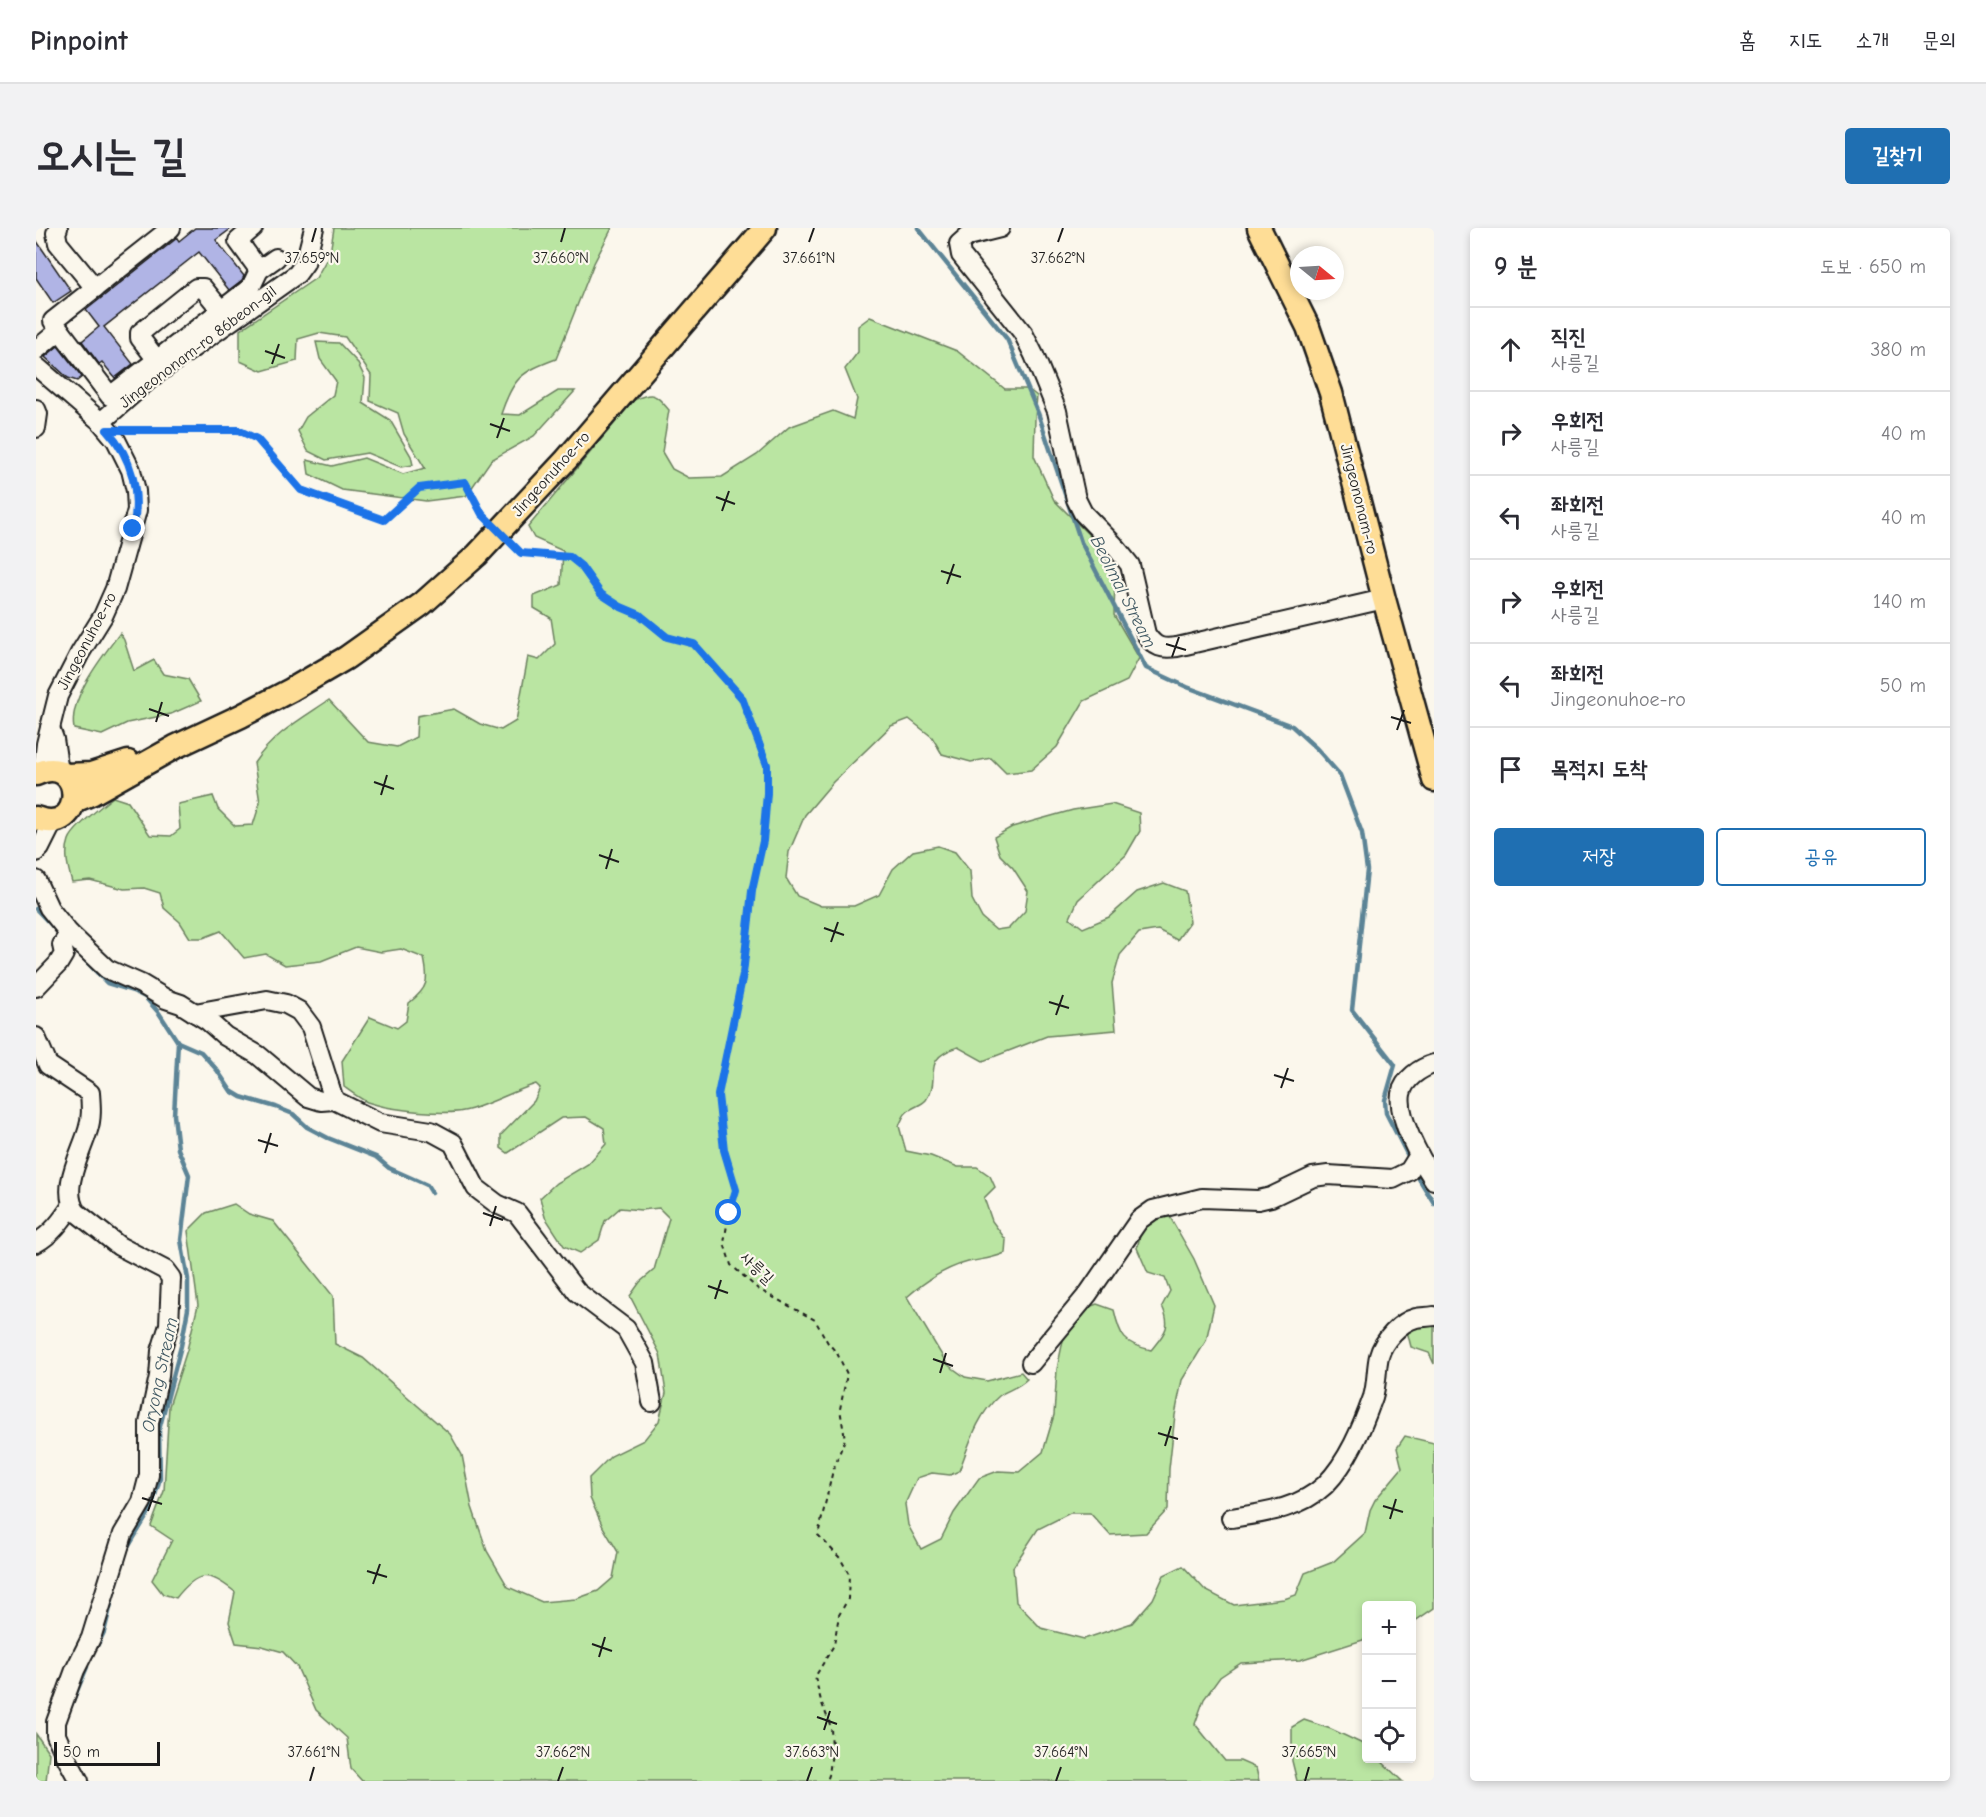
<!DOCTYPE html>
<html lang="ko">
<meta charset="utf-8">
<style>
:root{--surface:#fff;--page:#f2f2f3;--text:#2b2b33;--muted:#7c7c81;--line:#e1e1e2;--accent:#1f6fb2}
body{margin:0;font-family:"Comic Neue","Poor Story",sans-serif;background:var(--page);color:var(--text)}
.controls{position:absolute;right:18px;bottom:18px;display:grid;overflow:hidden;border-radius:6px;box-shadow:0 3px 9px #0003}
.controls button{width:54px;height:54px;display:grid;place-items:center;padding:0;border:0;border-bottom:2px solid var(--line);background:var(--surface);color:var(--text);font:30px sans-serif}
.compass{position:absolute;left:1254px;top:18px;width:54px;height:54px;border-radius:50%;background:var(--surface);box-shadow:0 3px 9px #0003;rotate:108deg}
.scale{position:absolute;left:18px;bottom:15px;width:106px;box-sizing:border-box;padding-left:6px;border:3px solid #1c1c1c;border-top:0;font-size:16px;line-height:21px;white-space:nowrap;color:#1c1c1c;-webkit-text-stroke:4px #fbf7ec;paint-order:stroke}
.stop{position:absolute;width:18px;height:18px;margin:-14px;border:4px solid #1a73e8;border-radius:50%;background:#fff}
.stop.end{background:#1a73e8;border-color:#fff;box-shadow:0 2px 6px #0008}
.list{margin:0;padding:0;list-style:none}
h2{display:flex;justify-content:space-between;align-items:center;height:78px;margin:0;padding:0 24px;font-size:26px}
h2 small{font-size:20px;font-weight:400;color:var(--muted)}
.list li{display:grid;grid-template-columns:39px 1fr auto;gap:18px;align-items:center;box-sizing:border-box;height:84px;padding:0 24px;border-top:2px solid var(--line)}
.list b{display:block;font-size:22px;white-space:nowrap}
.list p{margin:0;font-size:20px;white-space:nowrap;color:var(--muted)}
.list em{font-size:20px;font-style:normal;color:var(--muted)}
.actions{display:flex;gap:12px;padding:18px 24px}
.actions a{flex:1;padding:14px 0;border:2px solid var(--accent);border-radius:6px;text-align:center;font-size:21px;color:var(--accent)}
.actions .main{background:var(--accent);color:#fff}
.icon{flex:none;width:33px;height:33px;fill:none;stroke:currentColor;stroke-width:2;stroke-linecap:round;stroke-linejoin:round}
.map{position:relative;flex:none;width:1398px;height:1553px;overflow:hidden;border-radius:6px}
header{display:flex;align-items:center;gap:36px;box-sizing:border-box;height:84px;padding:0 30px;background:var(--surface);border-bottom:2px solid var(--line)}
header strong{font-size:28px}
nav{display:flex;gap:33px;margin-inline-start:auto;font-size:21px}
.intro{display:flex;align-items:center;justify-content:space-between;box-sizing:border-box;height:144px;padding:0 36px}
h1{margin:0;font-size:42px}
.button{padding:15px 27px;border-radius:6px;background:var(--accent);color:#fff;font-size:21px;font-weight:700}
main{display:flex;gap:36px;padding:0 36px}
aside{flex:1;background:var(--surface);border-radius:6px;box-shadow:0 3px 9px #0003}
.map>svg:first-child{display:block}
</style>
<header>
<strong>Pinpoint</strong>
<nav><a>홈</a><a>지도</a><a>소개</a><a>문의</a></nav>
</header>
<div class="intro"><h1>오시는 길</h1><a class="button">길찾기</a></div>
<main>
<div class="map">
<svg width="1398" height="1553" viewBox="0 0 1398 1553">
<rect width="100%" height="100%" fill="#fbf7ec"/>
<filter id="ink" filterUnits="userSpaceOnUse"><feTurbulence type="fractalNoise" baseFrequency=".0167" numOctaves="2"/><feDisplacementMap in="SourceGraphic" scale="12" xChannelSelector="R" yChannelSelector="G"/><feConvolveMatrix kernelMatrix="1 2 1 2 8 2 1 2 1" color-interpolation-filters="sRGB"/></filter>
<g filter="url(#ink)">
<g fill="#bae5a2" stroke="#6b805f" stroke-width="1.5">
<path d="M 298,0 L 576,0 L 558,35 L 520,131 C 485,144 477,150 465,186 L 484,187 L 522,163 L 539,163 L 498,208 L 455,232 L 430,268 L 390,273 L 306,262 L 273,246 L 271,232 L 296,238 L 328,230 L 367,246 L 389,240 L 368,206 L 362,185 L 334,173 L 335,147 L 309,109 L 283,105 L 262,111 L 261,133 L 226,143 L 204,133 L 204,102 L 280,50 L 294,25 Z"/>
<path d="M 834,89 L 921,123 L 969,161 L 992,161 L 1001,168 L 999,190 L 998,228 L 1018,272 L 1062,316 L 1079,350 L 1078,387 L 1103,430 L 1091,453 L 1048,473 L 1021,519 L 995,542 L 970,545 L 955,530 L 935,534 L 906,526 L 896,509 L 873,491 L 855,498 L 797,554 L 769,587 L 753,624 L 750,650 L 761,668 L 785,678 L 818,678 L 843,667 L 857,641 L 877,623 L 902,618 L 919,624 L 934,643 L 936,671 L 946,690 L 960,702 L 973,700 L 989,683 L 992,663 L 977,640 L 964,627 L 958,609 L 976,599 L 1037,582 L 1076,576 L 1103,585 L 1104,603 L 1090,627 L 1042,672 L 1034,690 L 1047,700 L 1073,689 L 1101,664 L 1128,655 L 1149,663 L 1154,694 L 1141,712 L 1122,702 L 1103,705 L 1084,727 L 1076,755 L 1080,802 L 1011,808 L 947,833 L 922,819 C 882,832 907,849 890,872 C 885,878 875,879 870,885 C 867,888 865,894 863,898 L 870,923 L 895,928 L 922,939 L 941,939 L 954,948 L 959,959 L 948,970 L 956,993 L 970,1012 L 969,1025 C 956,1031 946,1031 932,1034 C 909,1040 888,1054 871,1069 L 911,1136 L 929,1149 L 951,1153 L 985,1144 L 991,1151 C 981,1161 972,1161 963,1168 C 941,1187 933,1217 923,1243 L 914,1247 L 896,1245 L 881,1250 L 869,1276 L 872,1297 L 885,1321 L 905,1311 L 918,1285 L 943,1250 L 962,1243 L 983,1244 L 1007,1224 L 1018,1187 L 1021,1141 L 1029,1103 L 1047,1081 L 1061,1076 L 1078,1082 C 1084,1109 1088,1116 1115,1122 C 1129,1105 1136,1099 1126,1078 L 1134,1063 L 1129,1050 L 1112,1045 L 1101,1020 L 1108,992 L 1134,989 L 1158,1031 L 1178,1077 L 1170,1113 L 1146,1152 L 1139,1187 L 1133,1241 L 1132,1281 L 1110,1305 L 1074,1307 L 1054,1285 L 1034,1285 L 1002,1301 L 977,1339 L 980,1374 L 1005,1400 L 1048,1411 L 1096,1395 L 1117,1371 L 1128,1347 L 1147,1338 L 1169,1362 L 1198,1377 L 1248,1371 L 1260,1367 L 1269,1345 L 1297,1334 L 1329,1305 L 1334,1282 L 1339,1272 L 1366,1240 L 1361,1220 L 1369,1208 L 1398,1215 L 1398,1380 L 1376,1395 L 1376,1378 L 1330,1378 L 1330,1411 L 1264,1432 L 1205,1435 L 1184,1449 L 1168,1471 L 1159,1496 L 1189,1533 L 1204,1533 L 1220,1540 L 1223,1553 L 326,1553 L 315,1541 L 311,1510 L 280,1482 L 261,1439 L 247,1424 L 226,1418 L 200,1415 L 193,1394 L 199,1364 C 172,1343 162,1342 140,1370 L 127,1366 L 116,1352 L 136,1312 L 115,1298 L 128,1263 L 133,1178 L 151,1122 L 162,1077 L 152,1003 L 170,985 L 198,976 L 213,986 L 237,993 L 297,1068 L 299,1116 L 327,1130 L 414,1206 L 426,1227 L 436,1279 L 451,1323 L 472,1359 L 506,1374 L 540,1371 L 562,1363 L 577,1350 L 582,1324 L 567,1299 L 554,1270 L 553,1250 L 575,1228 L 608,1212 L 623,1193 L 630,1165 L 624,1126 L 594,1068 L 604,1054 L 618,1042 L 633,990 L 623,980 L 605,982 L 584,980 L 569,993 L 563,1012 L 544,1025 L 528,1018 L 509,989 L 504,970 L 520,955 L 552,936 L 570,916 L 568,900 L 550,889 L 525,890 L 472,925 L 465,920 L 465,907 L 498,873 L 504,860 L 500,856 C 478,863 458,874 436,881 C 413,889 354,882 331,874 C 323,870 315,864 308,859 L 306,833 L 334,789 L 361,800 L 370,793 L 373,775 C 392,760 393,753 388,730 L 365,721 L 345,724 L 320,719 L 285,733 L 249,737 L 230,726 L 208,730 L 185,703 L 167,710 L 154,710 L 144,694 L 128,680 L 124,665 L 108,660 L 88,661 L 54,652 L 36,654 C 32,640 28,626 33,612 C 37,600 67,577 77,569 L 92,574 L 114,607 L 135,608 L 144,601 L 142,576 L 177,568 L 182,581 L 199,598 L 217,597 L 224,575 L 218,535 C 237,506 265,491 293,472 L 332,514 L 361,519 L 380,509 L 381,488 L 418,481 L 444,496 L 465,502 L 480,493 L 492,429 L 503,432 L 519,416 L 515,390 L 498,380 L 498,368 L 525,357 L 527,323 L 498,310 L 492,299 L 598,172 C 618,163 619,166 633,182 L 626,224 L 636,241 L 653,250 L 686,249 L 721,227 L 753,199 L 797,183 L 817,191 L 821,171 L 809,141 L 822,124 L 822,98 Z"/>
<path d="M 280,114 L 303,115 L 321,134 L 329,150 L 327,175 L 354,192 L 375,228 L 377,237 L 365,239 L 331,225 L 290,232 L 272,223 L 262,203 L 270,189 L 297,167 L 300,153 L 284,131 Z"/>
<path d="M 84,405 L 88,412 L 98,443 L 118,432 L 127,446 L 152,451 L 165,473 L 135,486 L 91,495 L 66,507 L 38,501 C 32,471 66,429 84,405 Z"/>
<path d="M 1398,1093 L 1398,1136 L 1393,1125 L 1375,1119 L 1371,1103 Z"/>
<path d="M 1268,1492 L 1295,1501 L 1329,1517 L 1330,1530 L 1343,1531 L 1366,1553 L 1261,1553 L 1256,1533 L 1256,1499 Z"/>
<path d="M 0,1506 L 13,1525 L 10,1553 L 0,1553 Z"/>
</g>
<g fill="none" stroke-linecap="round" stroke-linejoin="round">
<g stroke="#5c8496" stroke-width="4.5">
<path d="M 882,0 L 971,111 L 1002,185 L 1045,314 L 1110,440 L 1151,459 L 1256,498 L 1281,521 L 1304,547 L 1326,605 L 1331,642 L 1316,782 L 1359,837 L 1349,872 L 1350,885 L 1371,926"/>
<path d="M 0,681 L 21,703"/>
<path d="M 48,731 L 71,755 L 97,763 L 109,769 L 123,785 L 142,814 L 138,887 L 142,921 L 153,947 L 145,1012 L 152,1051 L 152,1081 L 145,1118 L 123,1202 L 124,1250 L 115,1281 L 91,1321"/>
<path d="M 142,814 L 165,824 L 181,842 L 195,863 L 205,869 L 240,879 L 257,886 L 271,899 L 292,910 L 340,929 L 353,940 L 391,957 L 396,965"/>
<path d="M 1382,949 L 1398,975"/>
<path d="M 61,1418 L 68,1404 L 76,1372"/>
<path d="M 36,1475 L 51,1439"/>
</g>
</g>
<g fill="#b0b4e5" stroke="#1c1c1c" stroke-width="1.5">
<path d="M 159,0 L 196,0 L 180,12 L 208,48 L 206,52 L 193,62 L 163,24 L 68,99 L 97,136 L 79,150 L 66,134 L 63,136 L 46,113 L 63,99 L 50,82 L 141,10 L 143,13 Z"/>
<path d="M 0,12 L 35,63 L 17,75 L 0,50 Z"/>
<path d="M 22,118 L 46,149 L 41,153 L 32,150 L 9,129 Z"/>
</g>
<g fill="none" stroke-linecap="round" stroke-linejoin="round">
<defs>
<g id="minor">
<path d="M 22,0 L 20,5 L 22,15 L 59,60"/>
<path d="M 135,0 L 17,93 L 74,168 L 215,59 L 223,42 L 240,30"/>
<path d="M 217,0 L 202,13 L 223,42"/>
<path d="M 964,0 L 932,8 L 923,16 L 925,27 L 987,105 L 998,127 L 1021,183 L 1040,271 L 1047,285 L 1078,317 L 1094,337 L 1110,406 C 1119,420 1126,421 1141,419 L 1348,371"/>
<path d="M 0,122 L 24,102"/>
<path d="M 121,132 L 104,110 L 104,105 L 160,60 L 167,60 L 185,82"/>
<path d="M 0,138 L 65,194 L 116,149 L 261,46 L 269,35 L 278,0"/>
<path d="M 0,181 L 2,186 L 0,200"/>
<path d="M 14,500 L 18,511 L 23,544"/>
<path d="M 7,542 L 10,516 L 22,468 L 44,425 L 67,388 L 79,361 L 101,282 L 100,263 L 95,242 L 80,212 L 65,194"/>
<path d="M 0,624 L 4,620 L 18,592"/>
<path d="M 0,652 L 13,680 L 33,705 L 71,741 L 105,756 L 130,771 L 145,776 L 172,793 L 189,808 L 222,827 L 272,869 L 285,873 L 298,872 L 344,895 L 395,903 L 417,915 L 440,960 L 461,976 L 481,985 L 541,1064 L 590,1101 L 609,1135 L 616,1174"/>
<path d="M 0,759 L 22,736 L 28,726 L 26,717 L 33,705"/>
<path d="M 159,785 L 231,772 L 250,776 L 263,783 L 275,799 L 298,872"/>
<path d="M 0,809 L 12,837 L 54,865 C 55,878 56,890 52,902 C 45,926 24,960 40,984 L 83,1018 L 129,1042 L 135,1050 L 133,1097 L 125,1123 L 123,1148 L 113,1195 L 113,1247 L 106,1274 L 87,1306 L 55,1410 L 39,1442 L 20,1494 L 20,1507 L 29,1527 L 43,1553"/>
<path d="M 1398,836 C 1384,840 1368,851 1365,866 C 1361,890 1385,932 1398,952"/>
<path d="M 0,1015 C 16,1006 26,992 36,977"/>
<path d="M 995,1135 L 1052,1066 L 1103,992 L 1117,982 L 1166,970 L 1222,972 L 1235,969 L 1277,949 L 1292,947 L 1357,951 L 1373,943 L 1383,927"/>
<path d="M 1195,1290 C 1227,1285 1264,1281 1289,1257 C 1312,1234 1326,1200 1337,1169 C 1341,1156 1340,1141 1343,1128 C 1347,1113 1364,1094 1380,1090 C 1385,1089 1392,1089 1398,1088"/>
</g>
<g id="major">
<path d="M 1223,0 L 1272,99 L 1295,165 L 1348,371 L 1398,552"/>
<path d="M 0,546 C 49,523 51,610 0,590"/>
<path d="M 30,547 L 55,546 L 92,534"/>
<path d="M 38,573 L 57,565 L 139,519 L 205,488 L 255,462 L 310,430 L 386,376 L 441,327 L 530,232 L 729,0"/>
</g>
</defs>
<use href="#minor" stroke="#1c1c1c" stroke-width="22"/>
<use href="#major" stroke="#1c1c1c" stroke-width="27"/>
<g stroke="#1c1c1c" stroke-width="2" stroke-dasharray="4.5 4.5" stroke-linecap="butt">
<path d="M 91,202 L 202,202 L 221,211 L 265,262 L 348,292 L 383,260 L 429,254 L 446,286"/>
<path d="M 485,325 L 534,329 L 545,338 L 565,366 L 585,379 L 604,387 L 631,409 L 658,416 L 706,470 L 731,536 L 731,565 L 727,613 L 716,663 L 707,746 L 682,867 L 688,922 L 700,962 L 693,985 L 688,1015 L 695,1037 L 722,1061 L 779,1092 L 792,1115 L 801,1125 L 811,1146 L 804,1181 L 809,1211 L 797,1242 L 782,1307 L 804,1330 L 813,1346 L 812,1371 L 803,1387 L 798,1417 L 779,1449 L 785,1473 L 795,1499 L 796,1524 L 793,1547 L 791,1553"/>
</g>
<use href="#minor" stroke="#fbf7ec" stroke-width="18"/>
<use href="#major" stroke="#fedd96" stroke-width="22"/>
<path stroke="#1c1c1c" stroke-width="2" stroke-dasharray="4.5 4.5" stroke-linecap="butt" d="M 446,286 L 485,325"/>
</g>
</g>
<g fill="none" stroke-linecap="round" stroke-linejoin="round" filter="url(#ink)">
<path stroke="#1a73e8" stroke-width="8" d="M 97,301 C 105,265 96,229 71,202 L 202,202 L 221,211 L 265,262 L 348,292 L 383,260 L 429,254 L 446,286 L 485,325 L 534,329 L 545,338 L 565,366 L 585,379 L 604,387 L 631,409 L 658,416 L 706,470 L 731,537 L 731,565 L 727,613 L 716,663 L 707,746 L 682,867 L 688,922 L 700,962 L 693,985"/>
</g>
<path fill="none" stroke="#1c1c1c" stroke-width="2" d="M 276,14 L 280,0M 525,14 L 529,0M 773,14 L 778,0M 1022,14 L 1027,0M 229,123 L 249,130M 236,136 L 243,116M 454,196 L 474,203M 461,210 L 468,190M 680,269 L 699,276M 686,283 L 693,263M 905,343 L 925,349M 911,356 L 918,336M 1130,416 L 1150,422M 1136,429 L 1143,409M 113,481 L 133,488M 1355,489 L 1375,495M 120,494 L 126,474M 1361,502 L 1368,482M 338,554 L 358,561M 345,567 L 351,547M 563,627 L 583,634M 570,641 L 576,621M 788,700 L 808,707M 795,714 L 802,694M 1013,774 L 1033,780M 1020,787 L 1027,767M 1238,847 L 1258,853M 1245,860 L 1252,840M 222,912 L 242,918M 229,925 L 235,905M 447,985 L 467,992M 454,998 L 460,978M 672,1058 L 692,1065M 679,1071 L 685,1052M 897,1131 L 917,1138M 904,1145 L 910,1125M 1122,1205 L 1142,1211M 1129,1218 L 1135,1198M 106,1270 L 126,1276M 1347,1278 L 1367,1284M 112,1283 L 119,1263M 1354,1291 L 1360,1271M 331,1343 L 351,1349M 337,1356 L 344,1336M 556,1416 L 576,1423M 563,1429 L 569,1409M 781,1489 L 801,1496M 788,1502 L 794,1483M 274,1553 L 278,1539M 522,1553 L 527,1539M 771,1553 L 776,1539M 1020,1553 L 1025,1539M 1269,1553 L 1273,1539"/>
<g text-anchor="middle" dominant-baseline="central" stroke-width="4.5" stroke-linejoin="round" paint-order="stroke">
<g font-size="16" fill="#1c1c1c" stroke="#fbf7ec">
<text transform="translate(162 119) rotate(-37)">Jingeononam-ro 86beon-gil</text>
<text transform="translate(515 246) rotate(-48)">Jingeonuhoe-ro</text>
<text transform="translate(1323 271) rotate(76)">Jingeononam-ro</text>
<text transform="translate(51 413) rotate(-62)">Jingeonuhoe-ro</text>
<text transform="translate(721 1040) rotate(43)">사릉길</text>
</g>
<g font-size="18" font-style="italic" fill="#415963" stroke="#fbf7ec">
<text transform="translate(1087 364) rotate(63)">Beolmal Stream</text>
<text transform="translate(124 1147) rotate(-78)">Oryong Stream</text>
</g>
</g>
<g font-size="15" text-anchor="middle" fill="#1c1c1c" stroke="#fbf7ec" stroke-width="4.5" stroke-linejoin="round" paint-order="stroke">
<text x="276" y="35">37.659°N</text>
<text x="525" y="35">37.660°N</text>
<text x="773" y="35">37.661°N</text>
<text x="1022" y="35">37.662°N</text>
<text x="278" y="1529">37.661°N</text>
<text x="527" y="1529">37.662°N</text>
<text x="776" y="1529">37.663°N</text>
<text x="1025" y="1529">37.664°N</text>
<text x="1273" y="1529">37.665°N</text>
</g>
</svg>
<div class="controls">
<button>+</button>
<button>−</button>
<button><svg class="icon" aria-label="locate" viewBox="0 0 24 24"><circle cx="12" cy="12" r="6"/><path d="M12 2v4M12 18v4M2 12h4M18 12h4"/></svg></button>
</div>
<svg class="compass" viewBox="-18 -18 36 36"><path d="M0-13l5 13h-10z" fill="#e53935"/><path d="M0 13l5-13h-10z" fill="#7c7c81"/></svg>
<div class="scale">50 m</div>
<div class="stop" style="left:693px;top:985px"></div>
<div class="stop end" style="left:97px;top:301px"></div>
</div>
<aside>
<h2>9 분<small>도보 · 650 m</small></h2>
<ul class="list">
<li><svg class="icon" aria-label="ahead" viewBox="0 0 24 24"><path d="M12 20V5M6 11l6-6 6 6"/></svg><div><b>직진</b><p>사릉길</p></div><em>380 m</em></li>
<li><svg class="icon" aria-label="right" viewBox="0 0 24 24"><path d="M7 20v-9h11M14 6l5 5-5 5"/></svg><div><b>우회전</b><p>사릉길</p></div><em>40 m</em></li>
<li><svg class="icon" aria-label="left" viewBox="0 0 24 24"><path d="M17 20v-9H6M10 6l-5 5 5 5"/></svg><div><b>좌회전</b><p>사릉길</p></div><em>40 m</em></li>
<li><svg class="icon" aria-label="right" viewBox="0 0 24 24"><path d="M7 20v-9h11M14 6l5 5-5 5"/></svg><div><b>우회전</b><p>사릉길</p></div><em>140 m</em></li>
<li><svg class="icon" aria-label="left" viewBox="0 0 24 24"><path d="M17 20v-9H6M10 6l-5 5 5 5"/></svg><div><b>좌회전</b><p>Jingeonuhoe-ro</p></div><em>50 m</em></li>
<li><svg class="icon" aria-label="arrive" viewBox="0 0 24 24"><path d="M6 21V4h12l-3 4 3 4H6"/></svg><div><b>목적지 도착</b></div></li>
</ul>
<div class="actions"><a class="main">저장</a><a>공유</a></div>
</aside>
</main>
